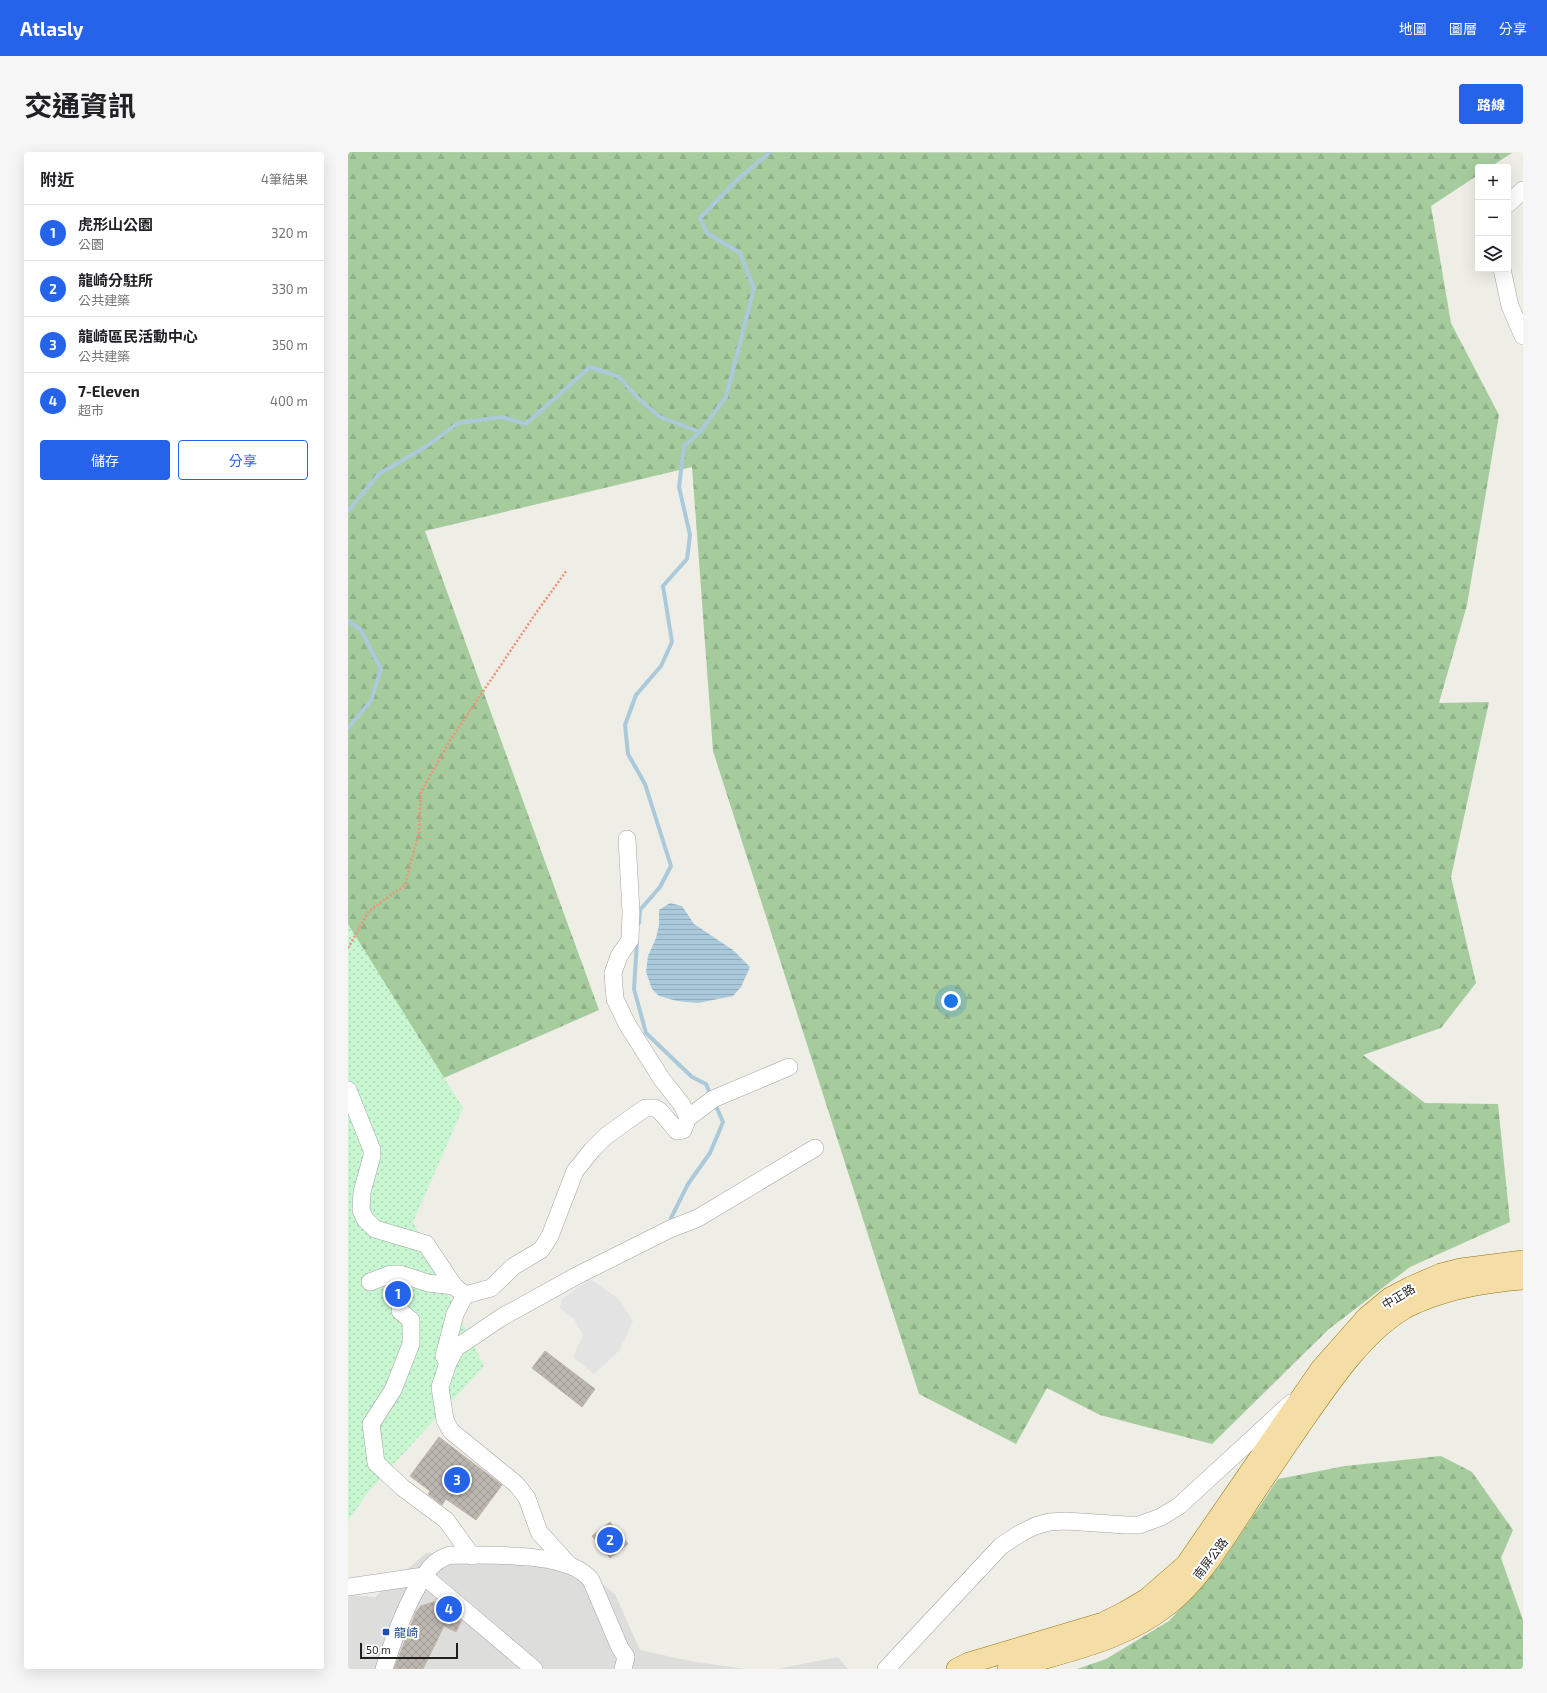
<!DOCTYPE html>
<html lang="zh-TW">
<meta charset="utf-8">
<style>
:root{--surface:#fff;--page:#f6f6f6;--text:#202124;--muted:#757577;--line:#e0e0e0;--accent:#2563eb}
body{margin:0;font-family:"Exo 2","Noto Sans TC",sans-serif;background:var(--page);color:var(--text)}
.controls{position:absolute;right:12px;top:12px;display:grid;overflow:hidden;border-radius:4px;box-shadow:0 4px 16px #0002}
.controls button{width:36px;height:36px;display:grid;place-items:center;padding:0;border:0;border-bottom:1px solid var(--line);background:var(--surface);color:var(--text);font:20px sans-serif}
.scale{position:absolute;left:12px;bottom:10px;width:98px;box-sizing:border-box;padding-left:4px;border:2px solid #1f1f1f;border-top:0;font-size:11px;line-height:14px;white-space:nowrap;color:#1f1f1f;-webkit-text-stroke:3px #fff;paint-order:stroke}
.you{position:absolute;left:603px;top:849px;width:14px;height:14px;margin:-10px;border:3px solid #fff;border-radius:50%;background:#1a73e8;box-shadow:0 0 0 6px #1a73e833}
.badge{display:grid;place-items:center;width:26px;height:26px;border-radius:50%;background:var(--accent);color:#fff;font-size:13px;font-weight:700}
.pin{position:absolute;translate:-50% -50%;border:2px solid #fff;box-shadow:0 1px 4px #0006}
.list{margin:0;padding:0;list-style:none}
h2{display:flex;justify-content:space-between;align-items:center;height:52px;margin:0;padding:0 16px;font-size:17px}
h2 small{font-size:13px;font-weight:400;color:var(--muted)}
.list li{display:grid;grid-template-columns:26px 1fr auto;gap:12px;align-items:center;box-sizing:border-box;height:56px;padding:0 16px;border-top:1px solid var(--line)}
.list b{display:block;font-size:15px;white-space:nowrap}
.list p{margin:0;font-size:13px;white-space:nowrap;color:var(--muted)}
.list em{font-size:13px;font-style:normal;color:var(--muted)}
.actions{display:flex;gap:8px;padding:12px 16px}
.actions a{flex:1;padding:9px 0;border:1px solid var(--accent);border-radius:4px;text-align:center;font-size:14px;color:var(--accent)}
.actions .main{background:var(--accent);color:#fff}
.icon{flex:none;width:22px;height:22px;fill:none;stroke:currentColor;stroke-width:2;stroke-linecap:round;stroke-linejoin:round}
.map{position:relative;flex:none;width:1175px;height:1517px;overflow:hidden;border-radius:4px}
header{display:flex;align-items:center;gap:24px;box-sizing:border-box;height:56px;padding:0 20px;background:var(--accent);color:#fff}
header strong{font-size:19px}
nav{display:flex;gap:22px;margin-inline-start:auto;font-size:14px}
.intro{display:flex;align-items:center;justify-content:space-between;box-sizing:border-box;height:96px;padding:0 24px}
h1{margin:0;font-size:28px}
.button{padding:10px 18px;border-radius:4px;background:var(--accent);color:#fff;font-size:14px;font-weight:700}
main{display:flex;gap:24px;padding:0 24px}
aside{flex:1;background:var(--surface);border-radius:4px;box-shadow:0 4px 16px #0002}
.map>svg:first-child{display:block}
</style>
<header>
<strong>Atlasly</strong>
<nav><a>地圖</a><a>圖層</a><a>分享</a></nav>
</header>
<div class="intro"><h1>交通資訊</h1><a class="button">路線</a></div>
<main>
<aside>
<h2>附近<small>4筆結果</small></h2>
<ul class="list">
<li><span class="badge">1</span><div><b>虎形山公園</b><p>公園</p></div><em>320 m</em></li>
<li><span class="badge">2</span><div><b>龍崎分駐所</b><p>公共建築</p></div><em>330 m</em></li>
<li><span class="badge">3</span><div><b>龍崎區民活動中心</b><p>公共建築</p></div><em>350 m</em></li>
<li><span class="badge">4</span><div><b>7-Eleven</b><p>超市</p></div><em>400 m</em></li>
</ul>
<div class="actions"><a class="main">儲存</a><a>分享</a></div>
</aside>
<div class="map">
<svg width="1175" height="1517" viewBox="0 0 1175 1517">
<defs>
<pattern id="forest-firs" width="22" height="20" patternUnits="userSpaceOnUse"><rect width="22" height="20" fill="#a6cc9e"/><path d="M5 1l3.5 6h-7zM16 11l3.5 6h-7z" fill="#8eaf88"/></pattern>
<pattern id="park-dots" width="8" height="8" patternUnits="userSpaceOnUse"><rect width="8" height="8" fill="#c7f6d1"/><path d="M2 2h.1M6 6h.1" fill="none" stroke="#aad2b3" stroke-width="1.8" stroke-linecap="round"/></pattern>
<pattern id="water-rules" width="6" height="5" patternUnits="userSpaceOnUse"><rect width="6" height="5" fill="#aac9da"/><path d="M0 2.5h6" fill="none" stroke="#92acbb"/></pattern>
<pattern id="building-cross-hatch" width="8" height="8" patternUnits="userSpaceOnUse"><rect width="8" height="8" fill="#bcb6af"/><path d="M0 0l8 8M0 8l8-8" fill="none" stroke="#a19c96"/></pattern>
</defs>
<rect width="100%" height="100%" fill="#efeee6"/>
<g fill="#dddddc">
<path d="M 78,1401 L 190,1402 L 225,1409 L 267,1442 L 292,1498 L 342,1509 L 398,1517 L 0,1517 L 0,1443 L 27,1445 Z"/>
<path d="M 490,1505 L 500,1517 L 429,1517 Z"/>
</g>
<g fill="url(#forest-firs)">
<path d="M 0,0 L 1164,1 L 1142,15 L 1130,15 L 1130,23 L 1083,54 L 1103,171 L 1151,263 L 1119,453 L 1091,551 L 1141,550 L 1103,725 L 1128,831 L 1093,876 L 1015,903 L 1077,951 L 1150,952 L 1162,1070 L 1062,1115 L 981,1177 L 864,1292 L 752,1263 L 699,1236 L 668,1292 L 571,1242 L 365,599 L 344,315 L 77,379 L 251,858 L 0,968 Z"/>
<path d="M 1093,1304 L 1124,1320 L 1165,1378 L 1153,1406 L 1175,1468 L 1175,1517 L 729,1517 L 758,1507 L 821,1469 L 872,1413 L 930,1327 L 997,1314 Z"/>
</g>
<path fill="url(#park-dots)" d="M 0,772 L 115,956 L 65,1070 L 136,1214 L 20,1340 L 0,1369 Z"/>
<path fill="#e3e3e3" d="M 242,1127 L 271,1147 L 285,1169 L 271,1199 L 246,1222 L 225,1205 L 235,1183 L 226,1167 L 212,1156 L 214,1147 Z"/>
<path fill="url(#water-rules)" d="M 322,751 L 334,754 L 346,772 L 385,798 L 402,815 L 393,835 L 385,844 L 350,851 L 329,849 L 311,844 L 304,837 L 298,820 L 300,804 L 308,786 L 311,773 L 311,758 Z"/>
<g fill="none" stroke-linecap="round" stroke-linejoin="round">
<g stroke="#aac9da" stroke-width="4">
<path d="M 0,359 L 31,322 L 79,294 L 110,271 L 154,265 L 178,272 L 242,215 L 271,225 L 291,247 L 312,265 L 352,280 L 378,245 L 406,136 L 392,101 L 359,81 L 352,66 L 390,27 L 422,0"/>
<path d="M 0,469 L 13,478 L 33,517 L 23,549 L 0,576"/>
<path d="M 291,771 L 292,758 L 312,735 L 323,714 L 297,632 L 280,602 L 277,573 L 288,543 L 313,514 L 324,490 L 315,434 L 339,407 L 342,383 L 331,335 L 336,294 L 352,280"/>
<path d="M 289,789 L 286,837 L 298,881 L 344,925 L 358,932 L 363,944"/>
<path d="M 323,1066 L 340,1032 L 362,1001 L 375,970 L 367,952"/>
</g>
</g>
<g fill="url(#building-cross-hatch)" stroke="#c0b6aa">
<path d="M 197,1199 L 247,1237 L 234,1255 L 184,1216 Z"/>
<path d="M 91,1285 L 154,1333 L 128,1368 L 98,1347 L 94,1353 L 80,1342 L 82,1339 L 62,1324 Z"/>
<path d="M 262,1370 L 280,1392 L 262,1406 L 244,1384 Z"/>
<path d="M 85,1450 L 91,1450 L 113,1469 L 108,1480 L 96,1474 L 75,1517 L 46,1517 L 68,1460 L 73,1454 Z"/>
</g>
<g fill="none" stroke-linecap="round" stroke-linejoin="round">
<defs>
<g id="minor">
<path d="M 1160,52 L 1175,38"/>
<path d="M 1154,117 L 1162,154 L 1175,184"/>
<path d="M 279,687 L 283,760 L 282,788 L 271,804 L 265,821 L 267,847 L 279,872 L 313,926 L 334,953 L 340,966"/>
<path d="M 0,938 L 24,998 L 24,1004 L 14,1040 L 13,1058 L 17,1067 L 27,1077 L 78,1092 L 106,1134 L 117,1143"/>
<path d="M 22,1130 L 43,1122 L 52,1122 L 80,1131 L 106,1134"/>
<path d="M 52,1159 L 63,1168 L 63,1192 L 45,1238 L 23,1272 L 28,1311 L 55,1336 L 98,1368 L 124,1404"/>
<path d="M 100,1211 L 108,1196 L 154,1165 L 230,1123 L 322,1077 L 350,1066 L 467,996"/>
<path d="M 221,1413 L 191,1380 L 179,1346 L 168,1332 L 103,1279 L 97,1268 L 92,1235 L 100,1211 L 96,1204 L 107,1162 L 117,1143 L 143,1136 L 166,1114 L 193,1098 L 202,1084 L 227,1019 L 244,998 L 258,984 L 297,956 L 307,956 L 312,959 L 329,979 L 335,978 L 340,966 L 365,947 L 441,915"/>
<path d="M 0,1435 L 76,1424 L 186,1517"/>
<path d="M 36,1517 C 46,1485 61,1442 82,1416 C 87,1409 94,1406 102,1403 C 137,1404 220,1398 243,1428 L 272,1496 L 278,1505 L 275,1517"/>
<path d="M 538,1517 L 653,1394 L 673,1381 L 687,1374 L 701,1370 L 718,1369 L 778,1373 L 791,1373 L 813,1365 L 831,1354 L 943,1251"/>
</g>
<g id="major">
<path d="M 609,1517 L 621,1511 L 755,1471 L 777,1460 L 799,1447 L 838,1413 L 973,1217 L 1019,1165 L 1042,1146 L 1063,1135 L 1093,1122 L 1113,1117 L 1175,1109"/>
<path d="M 660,1517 C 716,1499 772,1491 820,1453 C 850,1429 871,1395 892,1363 C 911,1333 931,1304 951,1275 C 979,1235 1012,1184 1054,1158 C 1059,1154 1066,1152 1072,1149 C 1106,1135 1139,1130 1175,1127"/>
</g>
</defs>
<use href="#minor" stroke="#a3a3a3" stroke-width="18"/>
<use href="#major" stroke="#90740b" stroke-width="22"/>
<path stroke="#f09277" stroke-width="2.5" stroke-dasharray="2 2" stroke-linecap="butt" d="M 0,796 L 21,759 L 57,733 L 71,680 L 73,640 L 103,587 L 188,461 L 219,418"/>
<use href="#minor" stroke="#fff" stroke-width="17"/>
<use href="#major" stroke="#f5dda6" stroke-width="21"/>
</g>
<rect fill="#1a4fb4" stroke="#fff" stroke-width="1.5" x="34" y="1476" width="8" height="8" rx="2"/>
<g text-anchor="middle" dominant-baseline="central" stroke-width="4" stroke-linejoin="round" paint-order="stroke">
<g font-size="12" fill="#1f1f1f" stroke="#fff">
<text transform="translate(1050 1144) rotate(-31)">中正路</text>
<text transform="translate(862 1406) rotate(-53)">南屏公路</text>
</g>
<g font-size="12" fill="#164399" stroke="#fff" text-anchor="start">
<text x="46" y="1480">龍崎</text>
</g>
</g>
</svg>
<div class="controls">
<button>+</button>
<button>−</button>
<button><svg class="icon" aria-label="layers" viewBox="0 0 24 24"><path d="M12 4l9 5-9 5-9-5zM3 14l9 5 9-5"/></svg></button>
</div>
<div class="scale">50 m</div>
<div class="you"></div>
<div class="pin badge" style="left:50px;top:1142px">1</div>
<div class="pin badge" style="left:262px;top:1388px">2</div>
<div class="pin badge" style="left:109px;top:1328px">3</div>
<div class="pin badge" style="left:101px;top:1457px">4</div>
</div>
</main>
